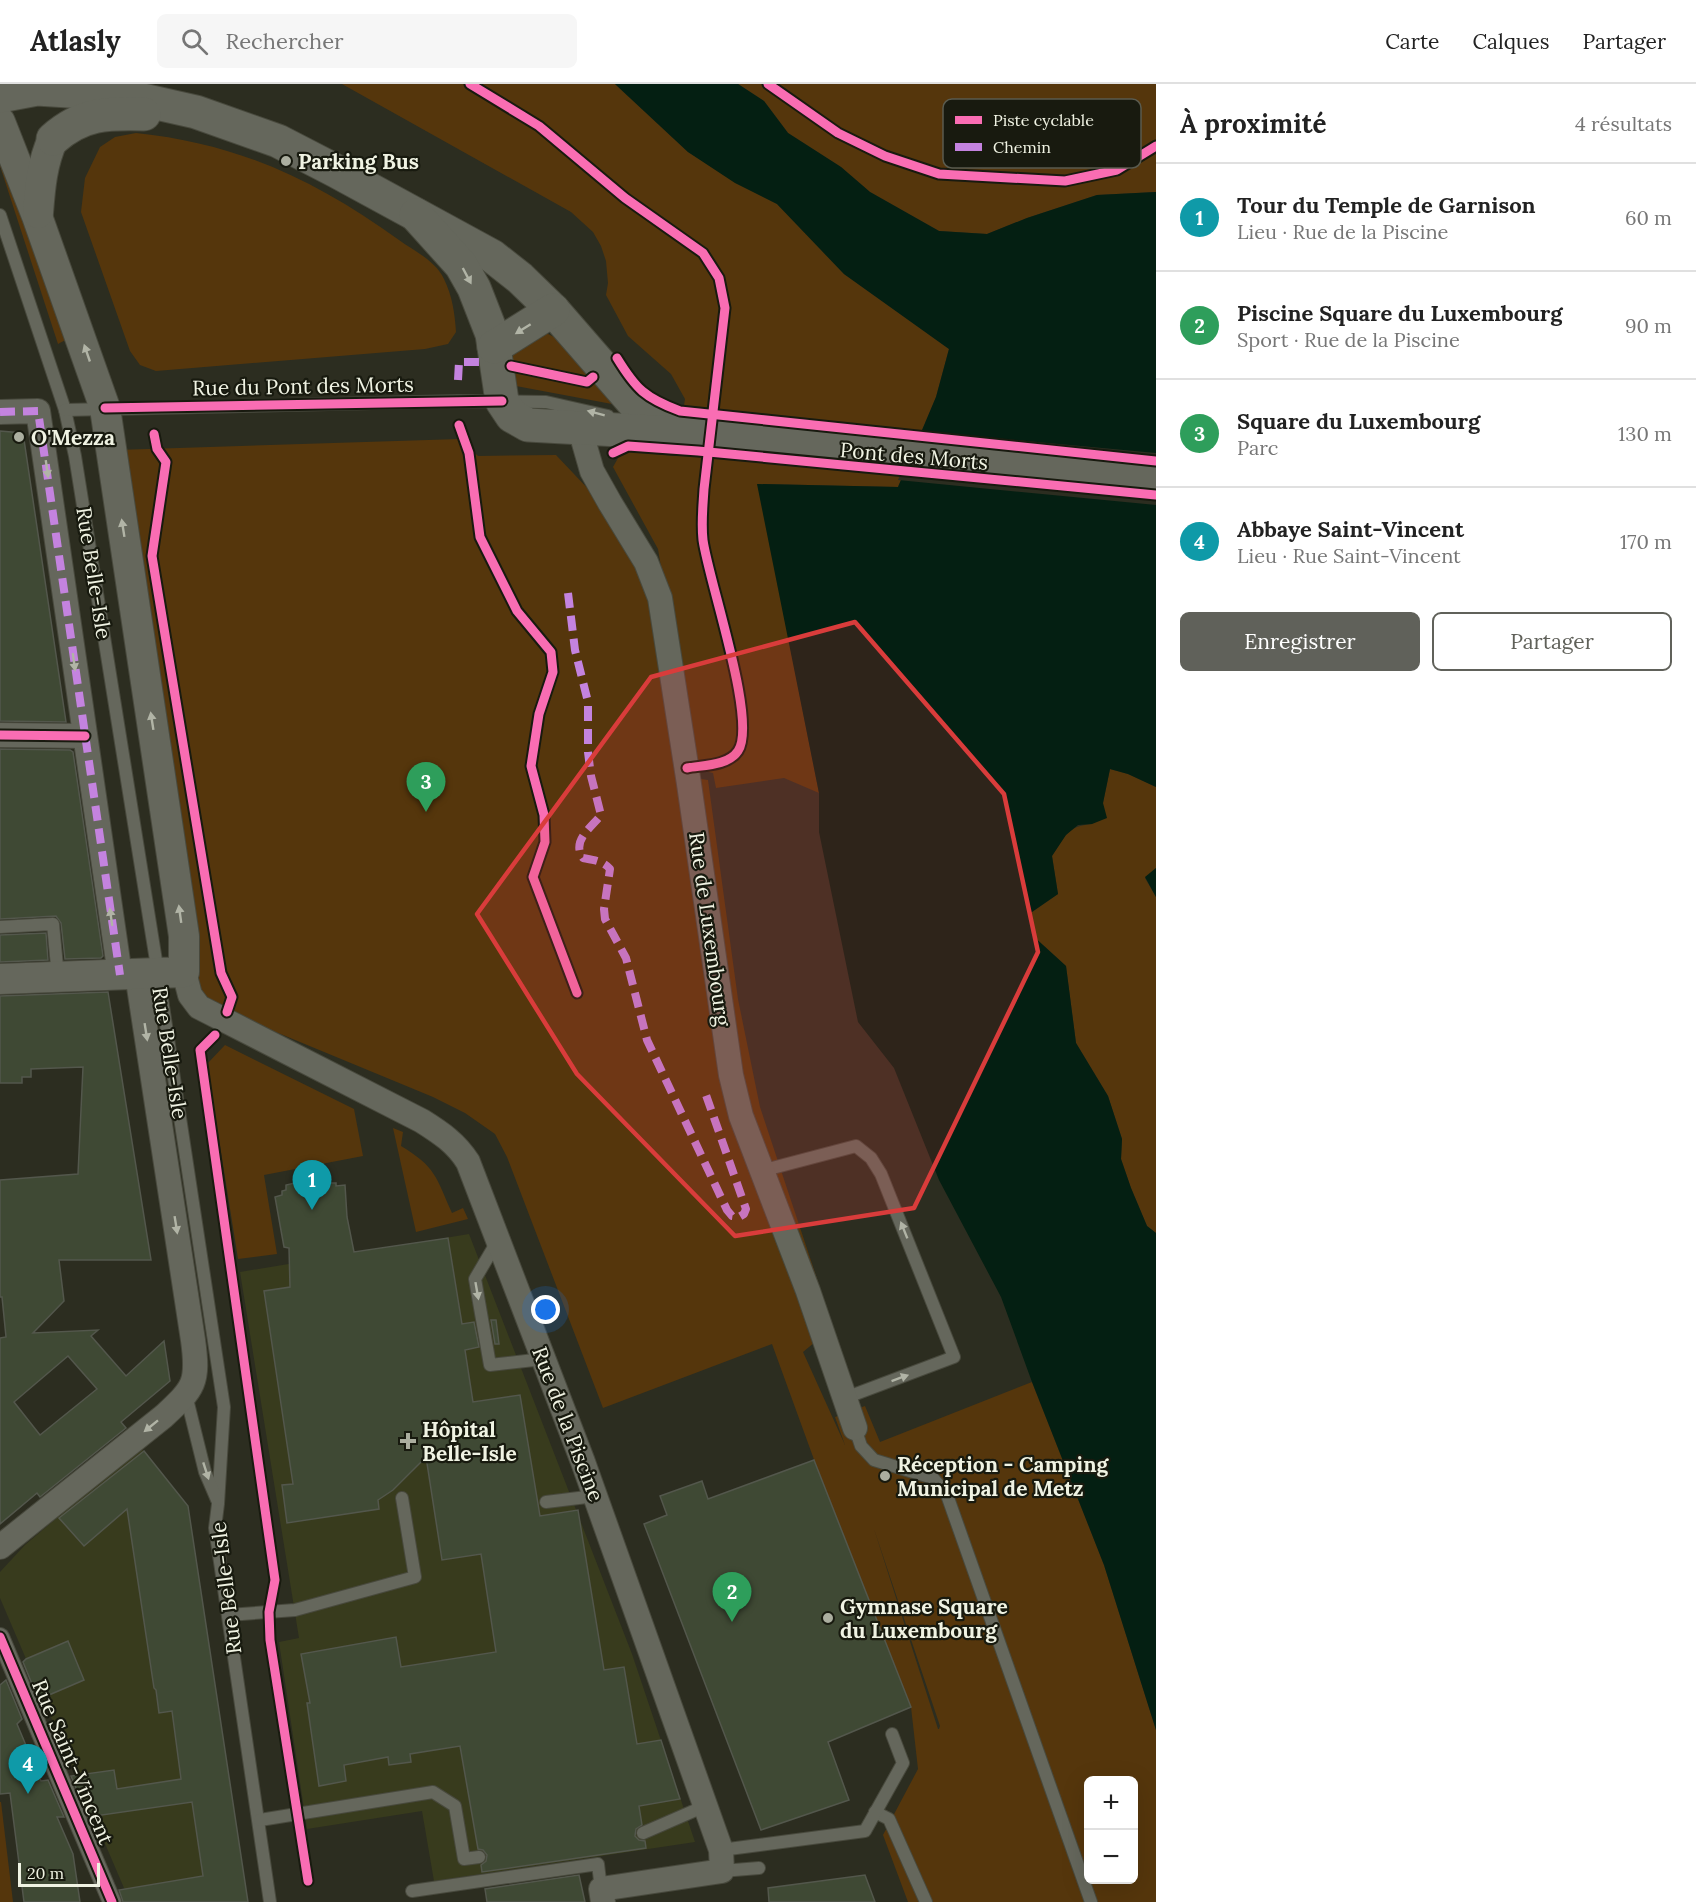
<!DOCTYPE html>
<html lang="fr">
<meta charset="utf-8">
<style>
:root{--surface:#fff;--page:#f6f6f6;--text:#222;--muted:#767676;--line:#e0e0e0;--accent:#60615a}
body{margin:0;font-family:Lora,serif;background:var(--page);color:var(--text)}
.controls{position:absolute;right:18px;bottom:18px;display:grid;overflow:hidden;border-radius:9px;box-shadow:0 6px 24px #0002}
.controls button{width:54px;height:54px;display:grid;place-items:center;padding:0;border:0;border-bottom:2px solid var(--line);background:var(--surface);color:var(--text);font:30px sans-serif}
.scale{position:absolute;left:18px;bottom:15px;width:82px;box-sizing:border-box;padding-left:6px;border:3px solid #f0f3e3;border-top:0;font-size:16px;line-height:21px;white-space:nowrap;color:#f0f3e3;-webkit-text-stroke:4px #181a0f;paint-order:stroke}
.you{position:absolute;left:546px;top:1226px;width:21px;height:21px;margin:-15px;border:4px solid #fff;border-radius:50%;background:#1a73e8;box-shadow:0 0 0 9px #1a73e833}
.badge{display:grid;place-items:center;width:39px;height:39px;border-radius:50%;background:var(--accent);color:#fff;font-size:20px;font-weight:700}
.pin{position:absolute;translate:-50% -50px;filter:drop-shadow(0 2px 3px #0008)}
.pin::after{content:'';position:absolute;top:32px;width:21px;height:18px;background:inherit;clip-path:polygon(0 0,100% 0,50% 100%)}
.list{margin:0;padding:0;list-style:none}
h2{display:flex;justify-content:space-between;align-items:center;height:78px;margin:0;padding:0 24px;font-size:26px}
h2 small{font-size:20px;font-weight:400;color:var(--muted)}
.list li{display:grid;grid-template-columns:39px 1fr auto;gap:18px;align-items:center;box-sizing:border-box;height:108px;padding:0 24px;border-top:2px solid var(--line)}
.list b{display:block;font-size:22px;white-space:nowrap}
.list p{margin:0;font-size:20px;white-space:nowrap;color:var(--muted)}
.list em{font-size:20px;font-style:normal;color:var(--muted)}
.actions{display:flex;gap:12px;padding:18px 24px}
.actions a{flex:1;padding:14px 0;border:2px solid var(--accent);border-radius:9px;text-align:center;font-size:21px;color:var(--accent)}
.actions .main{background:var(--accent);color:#fff}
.icon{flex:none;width:33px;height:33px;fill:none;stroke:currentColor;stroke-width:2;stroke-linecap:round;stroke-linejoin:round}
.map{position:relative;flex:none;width:1156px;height:1818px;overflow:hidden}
header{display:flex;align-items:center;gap:36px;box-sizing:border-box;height:84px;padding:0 30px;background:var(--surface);border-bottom:2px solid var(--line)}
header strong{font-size:28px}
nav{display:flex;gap:33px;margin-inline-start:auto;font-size:21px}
.search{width:420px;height:54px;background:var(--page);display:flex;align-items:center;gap:15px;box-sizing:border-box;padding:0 21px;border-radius:9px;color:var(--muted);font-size:22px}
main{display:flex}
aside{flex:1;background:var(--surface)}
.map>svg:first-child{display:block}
</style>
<header>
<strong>Atlasly</strong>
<div class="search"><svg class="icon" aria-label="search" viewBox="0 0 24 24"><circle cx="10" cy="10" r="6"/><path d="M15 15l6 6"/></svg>Rechercher</div>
<nav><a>Carte</a><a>Calques</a><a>Partager</a></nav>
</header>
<main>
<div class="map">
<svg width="1156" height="1818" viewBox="0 0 1156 1818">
<rect width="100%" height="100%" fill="#2c2d20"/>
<g fill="#383b1d">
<path d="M 469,1150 L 632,1570 L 695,1758 L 434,1797 L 422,1727 L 307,1745 L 279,1558 L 299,1554 L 240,1188 Z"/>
<path d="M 140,1363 L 188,1422 L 248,1818 L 130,1818 L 0,1514 L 0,1488 L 25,1461 Z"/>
</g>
<g fill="#55360c" fill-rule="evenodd">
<path d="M 342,0 L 615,0 L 688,68 L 735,98 L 777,120 L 844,190 L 949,265 L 936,313 L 898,403 L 758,400 L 819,709 L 784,694 L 716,704 L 713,689 L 695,685 L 658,465 L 613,383 L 622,367 L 676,372 L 685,315 L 671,290 L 628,252 L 606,211 L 608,199 L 606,177 L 601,162 L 593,148 L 571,128 Z"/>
<path d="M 738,0 L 1156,0 L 1156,108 L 1097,111 L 1027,134 L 987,150 L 939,147 L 870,108 L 841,83 L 788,49 L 764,17 Z"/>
<path d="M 136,49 C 240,60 315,96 399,156 C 414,167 436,177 444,195 C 452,211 455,230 456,248 L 448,260 L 425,265 L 156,287 L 140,281 L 130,267 L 81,128 L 85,94 L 100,63 L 115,53 Z"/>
<path d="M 9,80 L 69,254 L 58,260 L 0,82 Z"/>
<path d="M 546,249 L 560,256 L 612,320 L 516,302 L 510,271 Z"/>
<path d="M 460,355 L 478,372 L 556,371 L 591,408 L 646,478 L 688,693 L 708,696 L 738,915 L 760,1023 L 833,1243 L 803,1268 L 845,1361 L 835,1333 L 865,1322 L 880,1358 L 1032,1298 L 1104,1481 L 1156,1646 L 1156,1818 L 908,1818 L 883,1751 L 918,1685 L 911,1623 L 828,1414 L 772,1260 L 603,1324 L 507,1073 L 495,1050 L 465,1029 L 433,1013 L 242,934 L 204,914 L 199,899 L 192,856 L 117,366 ZM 874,1445 L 940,1642 L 939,1645 L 938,1645 ZM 1088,1696 L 1134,1696 L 1134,1796 L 1088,1796 Z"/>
<path d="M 1110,685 L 1128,690 L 1156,703 L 1156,784 L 1145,794 L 1156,813 L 1156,1149 L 1147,1142 L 1131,1104 L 1121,1075 L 1122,1055 L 1108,1012 L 1076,959 L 1066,882 L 1032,851 L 1029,830 L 1058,810 L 1052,772 C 1065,752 1067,742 1092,740 L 1103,719 Z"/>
<path d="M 225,961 L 354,1025 L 363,1072 L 264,1091 L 277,1170 L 238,1175 L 207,980 Z"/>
<path d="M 393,1044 L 403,1048 L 401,1062 C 436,1083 436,1093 452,1129 L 463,1124 L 468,1135 L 416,1148 Z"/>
<path d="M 0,1718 L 1,1718 L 13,1818 L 0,1818 Z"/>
</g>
<g fill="#041f12">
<path d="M 615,0 L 738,0 L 764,17 L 788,49 L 841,83 L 870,108 L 939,147 L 987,150 L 1027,134 L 1097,111 L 1156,108 L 1156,703 L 1128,690 L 1110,685 L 1103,719 L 1107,734 L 1092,740 L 1078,741 L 1066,751 L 1052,772 L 1058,810 L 1029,830 L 1032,851 L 1066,882 L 1076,959 L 1108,1012 L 1122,1055 L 1121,1075 L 1131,1104 L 1147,1142 L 1156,1149 L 1156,1646 L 1104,1481 L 1032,1298 L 1001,1213 L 939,1096 L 894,984 L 858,938 L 819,748 L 819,709 L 757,400 L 898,403 L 936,313 L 949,265 L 844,190 L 777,120 L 735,99 L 688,68 Z"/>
<path d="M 1156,784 L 1156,813 L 1145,793 Z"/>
</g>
<path fill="#2c2d20" d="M 919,347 L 1156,369 L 1156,421 L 898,396 Z"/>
<g fill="#3f4934" stroke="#53574c" stroke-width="1.5" fill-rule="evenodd">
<path d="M 0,347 L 23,349 L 66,638 L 0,637 Z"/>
<path d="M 0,665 L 70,666 L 73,668 L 103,872 L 101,874 L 65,875 L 61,839 L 56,832 L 0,835 Z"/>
<path d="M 46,849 L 48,876 L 0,878 L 0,851 Z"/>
<path d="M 108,908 L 151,1176 L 59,1176 L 64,1217 L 33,1249 L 98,1246 L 91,1252 L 126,1292 L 164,1257 L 170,1297 L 121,1338 L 126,1344 L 40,1413 L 37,1409 L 0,1440 L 0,1254 L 6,1253 L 2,1213 L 0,1213 L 0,1096 L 78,1090 L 83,983 L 31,985 L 31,993 L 22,993 L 22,999 L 0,999 L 0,912 ZM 68,1272 L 97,1305 L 40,1351 L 14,1318 Z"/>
<path d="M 329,1091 L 330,1099 L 336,1099 L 336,1102 L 345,1101 L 347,1133 L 354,1168 L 448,1154 L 462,1240 L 474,1238 L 479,1263 L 465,1266 L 473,1318 L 520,1311 L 540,1432 L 578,1426 L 604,1586 L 624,1583 L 637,1660 L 661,1656 L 680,1715 L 639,1722 L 642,1741 L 636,1745 L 635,1752 L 639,1756 L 645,1757 L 646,1764 L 482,1788 L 481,1781 L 486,1777 L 487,1771 L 483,1766 L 478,1765 L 460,1662 L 410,1670 L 411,1678 L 389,1681 L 388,1673 L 344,1681 L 346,1697 L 319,1702 L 307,1619 L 310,1619 L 301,1570 L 396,1553 L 401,1583 L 496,1568 L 481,1470 L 442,1476 L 426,1373 L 393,1406 L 378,1416 L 379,1425 L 287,1439 L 282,1401 L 293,1400 L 264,1207 L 290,1203 L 289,1164 L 284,1163 L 275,1113 L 282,1111 L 282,1107 L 286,1106 L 286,1101 Z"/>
<path d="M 491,1236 L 496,1236 L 499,1260 L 495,1260 Z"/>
<path d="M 144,1367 L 188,1422 L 248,1818 L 123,1818 L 119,1806 L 203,1792 L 192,1718 L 88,1733 L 71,1692 L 114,1686 L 117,1705 L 181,1695 L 172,1627 L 159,1629 L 156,1606 L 154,1604 L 127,1425 L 84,1462 L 59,1434 Z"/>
<path d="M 814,1376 L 911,1623 L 828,1658 L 849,1716 L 761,1746 L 644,1440 L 667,1431 L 660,1412 L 702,1397 L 708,1415 Z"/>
<path d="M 68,1557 L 84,1596 L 42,1614 L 39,1617 L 23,1578 L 26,1575 Z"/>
<path d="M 6,1596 L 22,1635 L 17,1640 L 41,1697 L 48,1696 L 64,1733 L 57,1733 L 73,1770 L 80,1818 L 24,1818 L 10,1709 L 0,1710 L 0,1601 Z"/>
<path d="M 579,1791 L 585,1818 L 487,1818 L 485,1805 Z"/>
<path d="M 865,1791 L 875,1818 L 769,1818 L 768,1804 Z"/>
</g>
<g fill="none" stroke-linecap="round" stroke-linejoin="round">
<defs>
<g id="service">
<path d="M 0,131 L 65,326 L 75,372 L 158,889 L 224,1323 L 218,1420 L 215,1444 L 270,1818"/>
<path d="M 65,326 L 458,317 L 546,318 L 608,332"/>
<path d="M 0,843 L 53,840 L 58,893"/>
<path d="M 761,1087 L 856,1062 L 871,1074 L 881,1090 L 954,1273 L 845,1314"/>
<path d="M 498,1156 L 475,1195 L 490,1281 L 543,1275"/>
<path d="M 186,1311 L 205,1388 L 217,1416"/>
<path d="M 855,1344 L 861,1362 L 874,1376 L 933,1394 L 947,1411 L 1091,1818"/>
<path d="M 546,1418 L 595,1412"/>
<path d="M 228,1531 L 295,1526 L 415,1493 L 402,1414"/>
<path d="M 875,1728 L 889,1735 L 926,1818"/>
<path d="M 260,1736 L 433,1708 L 455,1722 L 464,1775 L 479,1773"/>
<path d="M 643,1749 L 705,1722"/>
<path d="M 721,1766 L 865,1747 L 903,1679 L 892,1650"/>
<path d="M 722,1787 L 759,1784"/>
<path d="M 412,1807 L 598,1780 L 601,1805"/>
</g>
<path id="pedestrian" d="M 0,1553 L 112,1818"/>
<g id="minor">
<path d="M 0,328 L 38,327 L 120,891"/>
<path d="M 580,345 L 592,387 L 610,419 L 646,478 L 660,514 L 689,700 L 731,991 L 741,1032 L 808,1207 L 855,1344"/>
<path d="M 0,651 L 85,652"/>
<path d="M 184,888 L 190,911 L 199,923 L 422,1037 C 441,1049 456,1059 468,1078 L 583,1378 L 721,1766 L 722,1787 L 601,1805 L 603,1818"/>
<path d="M 0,1463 L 164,1332 C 194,1304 199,1299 193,1256 L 137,890"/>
</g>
<g id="tertiary">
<path d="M 0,38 L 37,132 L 105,324 L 184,852 L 184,888 L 0,895"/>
<path d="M 38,129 C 40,103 42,79 53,55"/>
</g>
<g id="secondary">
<path d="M 0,12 L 37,5 L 116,10 L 196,28 L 278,57 L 336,87 L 492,172 L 520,194 L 553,226 L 639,325 L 673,349"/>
<path d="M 53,55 C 82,29 107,29 144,30"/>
<path d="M 416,131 L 461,181 L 474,204 L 492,250 L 502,317 L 512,332 L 528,341 L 673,349 L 1156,395"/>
<path d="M 494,263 L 553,226"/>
</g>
</defs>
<use href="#service" stroke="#48493d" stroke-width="14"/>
<use href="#pedestrian" stroke="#48493d" stroke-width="20"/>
<use href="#minor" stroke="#48493d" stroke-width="26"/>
<use href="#tertiary" stroke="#48493d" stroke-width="32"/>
<use href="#secondary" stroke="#48493d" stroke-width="35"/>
<use href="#service" stroke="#65675c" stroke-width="12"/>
<use href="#pedestrian" stroke="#65675c" stroke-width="18"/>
<use href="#minor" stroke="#65675c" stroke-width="24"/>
<use href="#tertiary" stroke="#65675c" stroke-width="30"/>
<use href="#secondary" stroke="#65675c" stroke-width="33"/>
<g stroke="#c483df" stroke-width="8" stroke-dasharray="15 8" stroke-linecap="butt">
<path d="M 458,296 L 459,278 L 479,278"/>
<path d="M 0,328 L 38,327 L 120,891"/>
<path d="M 568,509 L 575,566 L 588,618 L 588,668 L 591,692 L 601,731 C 591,744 571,757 583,774 C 594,776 603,777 610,785 L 604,825 L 605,835 L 626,874 L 647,956 L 727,1126 L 732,1132 L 739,1133 L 744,1130 L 746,1125 L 706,1011"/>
</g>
<defs>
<g id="cycleway">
<path d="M 470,0 L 539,42 L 625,114 L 703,169 L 719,194 L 725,224 L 704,405 C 703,422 701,439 703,456 C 708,495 758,638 738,667 C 728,682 703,681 687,684"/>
<path d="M 768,0 L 838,49 L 885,72 L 939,90 L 1065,97 L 1117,86 L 1156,62"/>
<path d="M 617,274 C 636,305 645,314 680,327 L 1156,377"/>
<path d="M 511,282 L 587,298 L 593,293"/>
<path d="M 105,324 L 502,317"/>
<path d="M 459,341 L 469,369 L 480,453 L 517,527 L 551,568 L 553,588 L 539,630 L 531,682 L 544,731 L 545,758 L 533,793 L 577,909"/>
<path d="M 154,350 L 157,365 L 166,378 L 152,472 L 221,889 L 232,913 L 227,928"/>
<path d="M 613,369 L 628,362 L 698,367 L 1156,411"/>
<path d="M 0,651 L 85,652"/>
<path d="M 215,951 L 200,966 L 275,1496 L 269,1528 L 270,1556 L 308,1797"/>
<path d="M 0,1553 L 112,1818"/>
</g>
</defs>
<use href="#cycleway" stroke="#181a0f" stroke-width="13"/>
<use href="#cycleway" stroke="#f96db3" stroke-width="9"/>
</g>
<defs><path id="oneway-solid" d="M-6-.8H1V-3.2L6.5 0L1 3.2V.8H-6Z" transform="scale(1.5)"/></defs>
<g fill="#b1b4a6">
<use href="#oneway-solid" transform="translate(467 192) rotate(62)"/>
<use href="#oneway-solid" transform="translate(523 245) rotate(148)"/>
<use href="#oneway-solid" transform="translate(87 269) rotate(-109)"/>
<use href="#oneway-solid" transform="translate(596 329) rotate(-165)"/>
<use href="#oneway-solid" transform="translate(47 385) rotate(82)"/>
<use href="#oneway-solid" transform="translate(123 444) rotate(-99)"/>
<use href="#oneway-solid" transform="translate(74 578) rotate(82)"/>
<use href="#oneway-solid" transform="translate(152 637) rotate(-99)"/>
<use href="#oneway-solid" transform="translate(180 830) rotate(-98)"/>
<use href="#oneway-solid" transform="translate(111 833) rotate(-98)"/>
<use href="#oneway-solid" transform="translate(146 948) rotate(81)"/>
<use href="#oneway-solid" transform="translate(176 1141) rotate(81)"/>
<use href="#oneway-solid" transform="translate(904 1146) rotate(-112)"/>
<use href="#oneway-solid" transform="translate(477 1207) rotate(80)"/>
<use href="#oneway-solid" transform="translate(900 1294) rotate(-20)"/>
<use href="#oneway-solid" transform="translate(151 1342) rotate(141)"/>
<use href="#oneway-solid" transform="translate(206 1387) rotate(72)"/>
</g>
<path fill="#d93c3b" fill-opacity="0.2" stroke="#d93c3b" stroke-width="4.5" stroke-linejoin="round" d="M 855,538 L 1004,710 L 1038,868 L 914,1124 L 735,1152 L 577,990 L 477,830 L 651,593 Z"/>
<g fill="#abae9f" stroke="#181a0f" stroke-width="2">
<circle cx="286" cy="77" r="6"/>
<circle cx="19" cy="353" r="6"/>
<path d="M405 1348h6v6h6v6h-6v6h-6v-6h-6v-6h6z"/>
<circle cx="885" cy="1392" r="6"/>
<circle cx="828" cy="1534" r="6"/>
</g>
<g text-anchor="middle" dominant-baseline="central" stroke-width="4.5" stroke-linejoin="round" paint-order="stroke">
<g font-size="21" font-weight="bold" fill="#f0f3e3" stroke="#181a0f" text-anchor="start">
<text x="298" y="77">Parking Bus</text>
<text x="31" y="353">O'Mezza</text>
<text x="422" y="1345">Hôpital<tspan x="422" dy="24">Belle-Isle</tspan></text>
<text x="897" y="1380">Réception - Camping<tspan x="897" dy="24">Municipal de Metz</tspan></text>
<text x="840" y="1522">Gymnase Square<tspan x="840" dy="24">du Luxembourg</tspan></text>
</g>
<g font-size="21" fill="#f0f3e3" stroke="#181a0f">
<text transform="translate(303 302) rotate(-1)">Rue du Pont des Morts</text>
<text transform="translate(914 372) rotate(5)">Pont des Morts</text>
<text transform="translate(94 489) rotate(81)">Rue Belle-Isle</text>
<text transform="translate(710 845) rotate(82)">Rue de Luxembourg</text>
<text transform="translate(170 969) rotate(81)">Rue Belle-Isle</text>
<text transform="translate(568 1340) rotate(69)">Rue de la Piscine</text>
<text transform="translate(226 1504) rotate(-97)">Rue Belle-Isle</text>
<text transform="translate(73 1678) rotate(67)">Rue Saint-Vincent</text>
</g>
</g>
<rect x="943" y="15" width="198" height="69" rx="9" fill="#181a0f" stroke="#595b4f" stroke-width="1.5"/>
<rect x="955" y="32" width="27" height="8" fill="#f96db3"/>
<rect x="955" y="59" width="27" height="8" fill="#c483df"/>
<g font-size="16" fill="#f0f3e3">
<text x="993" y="42">Piste cyclable</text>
<text x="993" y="69">Chemin</text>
</g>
</svg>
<div class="controls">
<button>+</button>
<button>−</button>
</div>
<div class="scale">20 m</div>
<div class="you"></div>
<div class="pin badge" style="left:312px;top:1126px;background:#0f9aa8">1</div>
<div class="pin badge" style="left:732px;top:1538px;background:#2e9e5b">2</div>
<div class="pin badge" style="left:426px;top:728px;background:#2e9e5b">3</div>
<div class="pin badge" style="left:28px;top:1710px;background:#0f9aa8">4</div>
</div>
<aside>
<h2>À proximité<small>4 résultats</small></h2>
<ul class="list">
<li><span class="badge" style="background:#0f9aa8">1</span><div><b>Tour du Temple de Garnison</b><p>Lieu · Rue de la Piscine</p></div><em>60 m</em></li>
<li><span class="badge" style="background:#2e9e5b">2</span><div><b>Piscine Square du Luxembourg</b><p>Sport · Rue de la Piscine</p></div><em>90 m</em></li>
<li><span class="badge" style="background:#2e9e5b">3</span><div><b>Square du Luxembourg</b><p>Parc</p></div><em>130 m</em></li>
<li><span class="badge" style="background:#0f9aa8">4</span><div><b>Abbaye Saint-Vincent</b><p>Lieu · Rue Saint-Vincent</p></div><em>170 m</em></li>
</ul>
<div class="actions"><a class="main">Enregistrer</a><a>Partager</a></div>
</aside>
</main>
